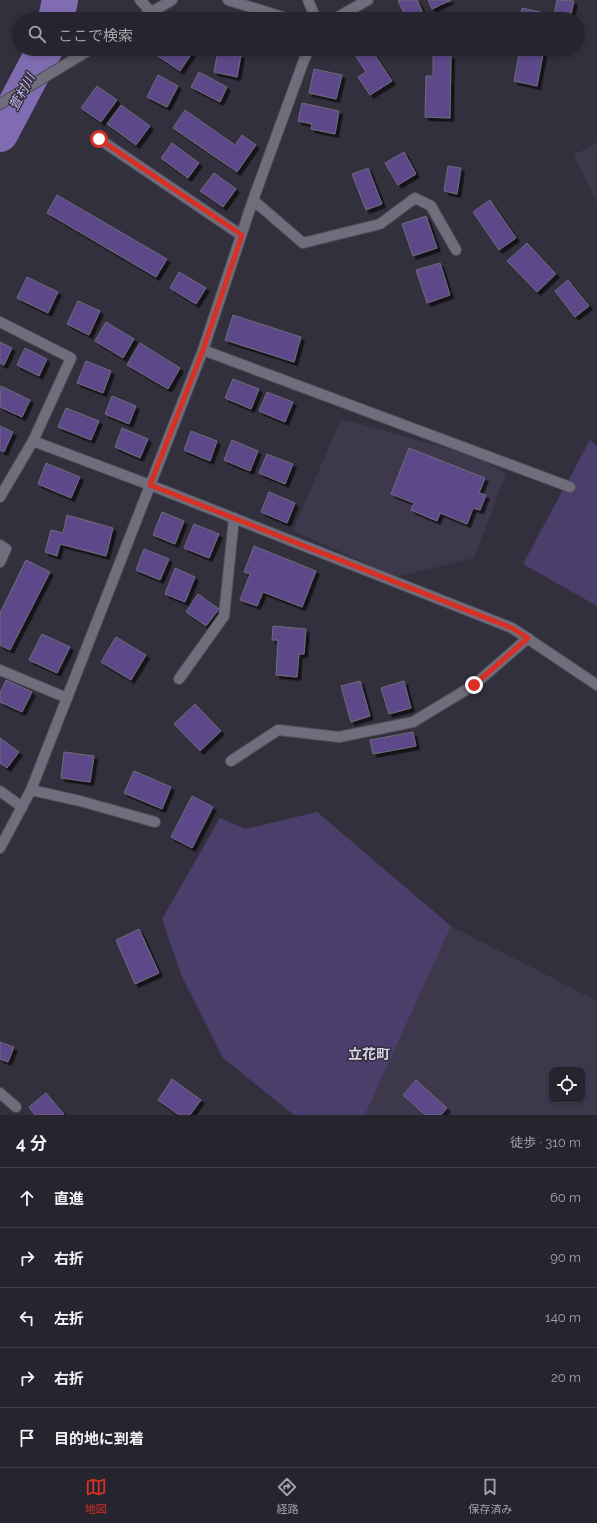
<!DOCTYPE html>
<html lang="ja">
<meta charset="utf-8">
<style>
:root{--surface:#26242e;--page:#2e2c36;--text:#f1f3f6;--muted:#a4a4aa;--line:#42414a;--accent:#d93025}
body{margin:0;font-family:Raleway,"Noto Sans JP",sans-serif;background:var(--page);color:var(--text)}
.controls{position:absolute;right:12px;bottom:12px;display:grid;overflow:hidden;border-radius:8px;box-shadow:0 2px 6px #0003}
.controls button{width:36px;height:36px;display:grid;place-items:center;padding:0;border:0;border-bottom:1px solid var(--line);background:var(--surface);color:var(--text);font:20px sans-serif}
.stop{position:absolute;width:12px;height:12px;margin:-9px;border:3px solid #d93025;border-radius:50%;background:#fff}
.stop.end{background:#d93025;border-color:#fff;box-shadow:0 1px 4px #0008}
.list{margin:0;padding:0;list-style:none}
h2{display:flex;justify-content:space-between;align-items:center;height:52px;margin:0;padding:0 16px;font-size:17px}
h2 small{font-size:13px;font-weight:400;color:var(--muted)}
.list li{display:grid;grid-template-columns:26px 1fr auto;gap:12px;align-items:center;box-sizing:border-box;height:60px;padding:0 16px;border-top:1px solid var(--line)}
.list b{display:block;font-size:15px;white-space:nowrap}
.list em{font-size:13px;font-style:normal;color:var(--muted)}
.icon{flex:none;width:22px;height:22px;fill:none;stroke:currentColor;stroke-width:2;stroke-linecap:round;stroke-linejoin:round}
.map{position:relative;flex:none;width:597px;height:1115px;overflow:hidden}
.search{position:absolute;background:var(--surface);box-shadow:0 2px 6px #0003;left:12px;right:12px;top:12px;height:44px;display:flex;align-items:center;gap:10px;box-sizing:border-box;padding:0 14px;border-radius:22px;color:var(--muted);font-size:15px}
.sheet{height:352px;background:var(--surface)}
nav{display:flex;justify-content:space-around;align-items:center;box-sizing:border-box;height:56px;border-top:1px solid var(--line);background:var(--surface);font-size:11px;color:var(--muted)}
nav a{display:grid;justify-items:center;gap:2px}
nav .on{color:var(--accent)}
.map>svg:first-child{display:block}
</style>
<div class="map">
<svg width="597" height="1115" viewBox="0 0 597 1115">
<defs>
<filter id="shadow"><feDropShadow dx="3.5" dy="3.5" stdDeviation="0" flood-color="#0009"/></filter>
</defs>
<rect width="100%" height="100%" fill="#33303d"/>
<g fill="#3d384c" fill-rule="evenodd">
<path d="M 597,143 L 597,202 L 574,155 Z"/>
<path d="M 341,419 L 478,457 L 506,474 L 474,558 L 397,577 L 293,531 Z"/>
<path d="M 451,926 L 597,1001 L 597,1115 L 365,1115 ZM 552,1070 L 582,1070 L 582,1100 L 552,1100 Z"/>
</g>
<g fill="#4b3e6a">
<path d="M 590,440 L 597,446 L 597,606 L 523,564 Z"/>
<path d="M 317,812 L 451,926 L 365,1115 L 294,1115 L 223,1058 L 182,977 L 162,919 L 220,818 L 245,829 Z"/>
</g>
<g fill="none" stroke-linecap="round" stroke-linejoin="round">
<g stroke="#806db1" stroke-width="36">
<path d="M 56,19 L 60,0"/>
<path d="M 0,134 L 45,49"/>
</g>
</g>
<g fill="#5d498a" stroke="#6f6b7b" filter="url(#shadow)">
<path d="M 401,0 L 417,0 L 424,15 L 415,19 L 407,19 L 398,1 Z"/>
<path d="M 428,0 L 451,0 L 432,9 Z"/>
<path d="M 557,0 L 574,1 L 570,19 L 519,19 L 522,8 L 554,15 Z"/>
<path d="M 225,15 L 245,19 L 224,19 Z"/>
<path d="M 162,49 L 192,49 L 194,50 L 180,71 L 158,56 Z"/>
<path d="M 359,49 L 371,49 L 392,81 L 370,95 L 358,77 L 366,72 L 353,52 Z"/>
<path d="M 520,49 L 544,49 L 537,86 L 514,81 Z"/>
<path d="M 218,50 L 241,55 L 237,77 L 214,72 Z"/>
<path d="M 433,55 L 451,55 L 450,118 L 425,117 L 426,76 L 433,76 Z"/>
<path d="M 314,69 L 342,75 L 336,99 L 309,93 Z"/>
<path d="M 199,72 L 227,87 L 220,102 L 191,87 Z"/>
<path d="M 158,75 L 178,86 L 167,107 L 147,97 Z"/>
<path d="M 97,86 L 117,100 L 101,122 L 81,108 Z"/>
<path d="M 302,103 L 339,111 L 335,134 L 311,129 L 312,124 L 298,121 Z"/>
<path d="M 121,105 L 150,126 L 136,145 L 107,124 Z"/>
<path d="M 185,110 L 235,145 L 242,135 L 256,145 L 237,172 L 173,128 Z"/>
<path d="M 172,143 L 199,163 L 188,178 L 161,158 Z"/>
<path d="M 404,152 L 416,174 L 398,185 L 385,163 Z"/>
<path d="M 448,166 L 461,168 L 457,194 L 444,191 Z"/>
<path d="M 368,168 L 382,204 L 366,210 L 352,174 Z"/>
<path d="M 214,173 L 236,189 L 223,207 L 200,191 Z"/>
<path d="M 57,195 L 167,259 L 156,277 L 47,213 Z"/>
<path d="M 490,200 L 516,238 L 499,250 L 473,212 Z"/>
<path d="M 426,216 L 437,248 L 413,256 L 402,224 Z"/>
<path d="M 527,243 L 556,274 L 537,292 L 507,261 Z"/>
<path d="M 440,263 L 450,295 L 427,303 L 416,270 Z"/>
<path d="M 179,272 L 206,288 L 196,304 L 170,288 Z"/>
<path d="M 27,277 L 58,292 L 48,313 L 17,298 Z"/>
<path d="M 568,280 L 589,306 L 575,317 L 555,291 Z"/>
<path d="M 78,301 L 100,311 L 89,335 L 67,324 Z"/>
<path d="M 233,315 L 301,337 L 294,362 L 225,340 Z"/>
<path d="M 106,322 L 134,339 L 123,358 L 95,341 Z"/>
<path d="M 0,342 L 12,348 L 4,365 L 0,363 Z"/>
<path d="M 140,343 L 180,368 L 168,389 L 127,365 Z"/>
<path d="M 25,348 L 47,359 L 39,376 L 17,365 Z"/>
<path d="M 86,361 L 111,371 L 103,393 L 77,383 Z"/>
<path d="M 233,379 L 259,389 L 251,409 L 225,398 Z"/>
<path d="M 1,386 L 30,400 L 22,417 L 0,407 Z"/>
<path d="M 267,392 L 293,402 L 285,422 L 259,411 Z"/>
<path d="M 112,396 L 136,406 L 129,424 L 105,414 Z"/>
<path d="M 66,408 L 99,421 L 91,440 L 58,427 Z"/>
<path d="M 0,426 L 13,432 L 4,452 L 0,450 Z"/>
<path d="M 122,428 L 148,439 L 140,458 L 115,447 Z"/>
<path d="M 191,431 L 217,441 L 210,461 L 184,450 Z"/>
<path d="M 232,440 L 258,451 L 250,471 L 224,460 Z"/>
<path d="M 409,448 L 485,478 L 479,493 L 486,495 L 480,510 L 473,508 L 467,524 L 440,513 L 437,521 L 411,510 L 414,503 L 391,494 Z"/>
<path d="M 267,454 L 293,464 L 285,484 L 259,473 Z"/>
<path d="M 46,463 L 80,477 L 71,498 L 38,484 Z"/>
<path d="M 269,492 L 295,503 L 287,523 L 261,512 Z"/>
<path d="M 162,512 L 184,521 L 175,544 L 153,535 Z"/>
<path d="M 67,515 L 113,528 L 106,556 L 60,544 L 57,556 L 45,552 L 51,530 L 63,533 Z"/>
<path d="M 194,524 L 219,534 L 209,558 L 184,548 Z"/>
<path d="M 254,546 L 316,571 L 302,607 L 263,592 L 257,606 L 240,600 L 250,574 L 244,572 Z"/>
<path d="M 144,549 L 169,559 L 160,580 L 136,570 Z"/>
<path d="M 26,560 L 50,572 L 10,650 L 0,645 L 0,613 Z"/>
<path d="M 175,568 L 195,577 L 185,602 L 165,594 Z"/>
<path d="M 198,594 L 219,609 L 206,626 L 186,612 Z"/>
<path d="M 273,626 L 306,629 L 304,654 L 299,654 L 297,677 L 276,675 L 278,640 L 272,640 Z"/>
<path d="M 42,634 L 70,647 L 57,673 L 29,660 Z"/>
<path d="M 116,637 L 146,655 L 131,680 L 101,662 Z"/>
<path d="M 6,680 L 32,692 L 22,712 L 0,702 L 0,693 Z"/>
<path d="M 360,681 L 370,716 L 351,722 L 341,686 Z"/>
<path d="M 404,681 L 411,708 L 389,714 L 381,688 Z"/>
<path d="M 195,704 L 221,731 L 200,751 L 174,724 Z"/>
<path d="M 413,732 L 416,746 L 373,754 L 370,740 Z"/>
<path d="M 0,738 L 19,752 L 7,768 L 0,763 Z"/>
<path d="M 64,752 L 94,756 L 90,782 L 61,778 Z"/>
<path d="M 134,771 L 171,787 L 162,809 L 124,793 Z"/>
<path d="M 192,796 L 213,807 L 192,848 L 171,837 Z"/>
<path d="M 139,929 L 159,973 L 135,984 L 116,940 Z"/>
<path d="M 0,1042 L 14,1047 L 8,1062 L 0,1059 Z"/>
<path d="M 172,1079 L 201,1100 L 190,1115 L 179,1115 L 158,1100 Z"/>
<path d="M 416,1080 L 447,1108 L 441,1115 L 425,1115 L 403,1095 Z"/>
<path d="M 46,1093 L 64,1114 L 63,1115 L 35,1115 L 29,1107 Z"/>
</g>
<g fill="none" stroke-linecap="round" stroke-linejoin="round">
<defs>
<g id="street">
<path d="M 140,0 L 151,12"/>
<path d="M 228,0 L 289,19"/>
<path d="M 308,0 L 316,19"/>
<path d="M 99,139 L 241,235"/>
<path d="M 253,200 L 303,243 L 380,224 L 415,198 L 431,206 L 456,250"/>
<path d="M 0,322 L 71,358 L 33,441 L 0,497"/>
<path d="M 203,350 L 570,487"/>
<path d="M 33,441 L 150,485 L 512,628 L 597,685"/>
<path d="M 0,545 L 6,549 L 0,562"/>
<path d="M 0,670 L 67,698"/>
<path d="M 179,679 L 224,616 L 234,518"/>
<path d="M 231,761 L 278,730 L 339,737 L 413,722 L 474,685 L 528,638"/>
<path d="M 31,790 L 80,801 L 155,822"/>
<path d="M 0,791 L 22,807"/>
<path d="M 0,1093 L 16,1107"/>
</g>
<g id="secondary">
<path d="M 140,19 L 172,0"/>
<path d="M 334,19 L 368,0"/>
<path d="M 0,104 L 91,49"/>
<path d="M 0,848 L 31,790 L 203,350 L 253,200 L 304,60 L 309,49"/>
</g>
</defs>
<use href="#street" stroke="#514e59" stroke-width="12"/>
<use href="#secondary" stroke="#514e59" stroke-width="12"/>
<use href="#street" stroke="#706d7c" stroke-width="10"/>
<use href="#secondary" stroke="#706d7c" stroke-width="10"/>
</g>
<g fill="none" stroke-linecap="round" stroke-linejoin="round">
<path stroke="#d93025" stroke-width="5" d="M 99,139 L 242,235 L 203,350 L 150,485 L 512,628 L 528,638 L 474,685"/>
</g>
<g text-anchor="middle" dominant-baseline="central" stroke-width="3" stroke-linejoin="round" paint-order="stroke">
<g font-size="13" font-style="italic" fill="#c9bbf4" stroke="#33303d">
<text transform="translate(22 92) rotate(-62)">萱村川</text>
</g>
<g font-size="14" font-weight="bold" fill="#d8d4e5" stroke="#33303d">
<text x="369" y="1054">立花町</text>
</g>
</g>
</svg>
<div class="controls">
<button><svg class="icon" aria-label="locate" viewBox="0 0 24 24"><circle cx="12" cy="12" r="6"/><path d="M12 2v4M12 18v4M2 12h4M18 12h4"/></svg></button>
</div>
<div class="stop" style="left:99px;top:139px"></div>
<div class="stop end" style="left:474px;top:685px"></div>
<div class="search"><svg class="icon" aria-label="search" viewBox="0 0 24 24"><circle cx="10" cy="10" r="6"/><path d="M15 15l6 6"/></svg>ここで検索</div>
</div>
<section class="sheet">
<h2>4 分<small>徒歩 · 310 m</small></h2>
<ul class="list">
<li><svg class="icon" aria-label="ahead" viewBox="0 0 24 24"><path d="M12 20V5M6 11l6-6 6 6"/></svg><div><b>直進</b></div><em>60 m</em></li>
<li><svg class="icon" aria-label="right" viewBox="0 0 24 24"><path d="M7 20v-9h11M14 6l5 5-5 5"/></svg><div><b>右折</b></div><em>90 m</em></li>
<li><svg class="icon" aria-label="left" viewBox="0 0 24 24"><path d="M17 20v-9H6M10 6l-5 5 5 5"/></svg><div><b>左折</b></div><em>140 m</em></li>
<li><svg class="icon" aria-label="right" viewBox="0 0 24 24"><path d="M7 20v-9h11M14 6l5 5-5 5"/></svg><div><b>右折</b></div><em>20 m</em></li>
<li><svg class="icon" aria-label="arrive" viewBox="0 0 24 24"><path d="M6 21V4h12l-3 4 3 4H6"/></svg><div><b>目的地に到着</b></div></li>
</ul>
</section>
<nav>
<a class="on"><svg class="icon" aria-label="map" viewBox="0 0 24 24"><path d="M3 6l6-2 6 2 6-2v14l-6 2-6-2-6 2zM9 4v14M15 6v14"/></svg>地図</a>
<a><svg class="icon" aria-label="directions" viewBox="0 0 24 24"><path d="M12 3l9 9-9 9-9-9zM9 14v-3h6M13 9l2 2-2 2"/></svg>経路</a>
<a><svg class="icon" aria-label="saved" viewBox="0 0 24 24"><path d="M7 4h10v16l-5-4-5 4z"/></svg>保存済み</a>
</nav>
